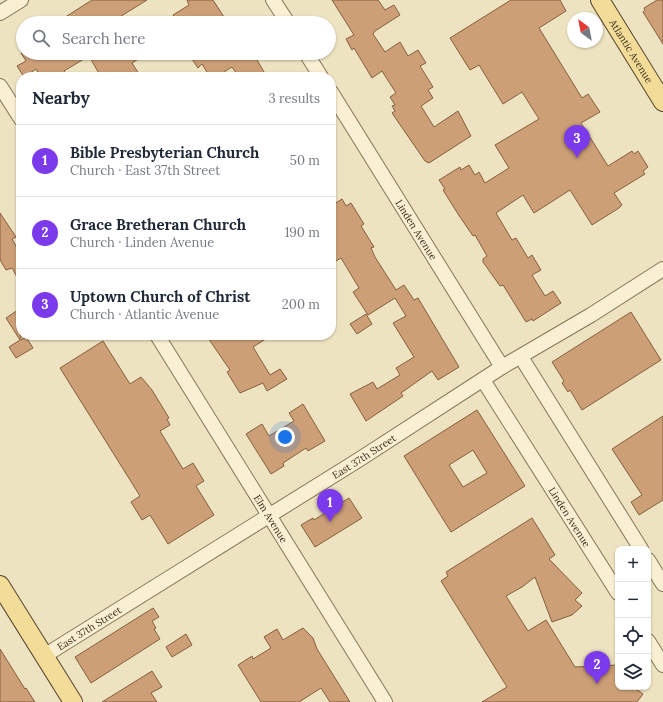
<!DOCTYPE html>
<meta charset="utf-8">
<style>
:root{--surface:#fff;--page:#f2f2f3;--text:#1f2937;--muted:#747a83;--line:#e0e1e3;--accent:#7c3aed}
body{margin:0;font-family:Lora,serif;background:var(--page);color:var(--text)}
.controls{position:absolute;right:12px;bottom:12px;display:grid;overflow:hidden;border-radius:8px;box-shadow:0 1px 3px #0004}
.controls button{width:36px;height:36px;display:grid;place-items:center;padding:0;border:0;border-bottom:1px solid var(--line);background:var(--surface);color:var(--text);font:20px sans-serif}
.compass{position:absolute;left:567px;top:12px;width:36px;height:36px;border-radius:50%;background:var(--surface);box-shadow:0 1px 3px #0004;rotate:328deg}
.you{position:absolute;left:285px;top:437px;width:14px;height:14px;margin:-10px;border:3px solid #fff;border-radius:50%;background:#1a73e8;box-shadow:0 0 0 6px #1a73e833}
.badge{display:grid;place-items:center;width:26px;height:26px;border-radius:50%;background:var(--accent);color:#fff;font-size:13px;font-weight:700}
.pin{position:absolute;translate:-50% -33px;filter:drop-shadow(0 1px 2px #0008)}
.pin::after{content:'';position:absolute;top:21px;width:14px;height:12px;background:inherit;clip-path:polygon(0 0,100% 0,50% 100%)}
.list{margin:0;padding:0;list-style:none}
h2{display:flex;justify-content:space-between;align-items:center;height:52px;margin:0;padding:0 16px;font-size:17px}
h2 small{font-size:13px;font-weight:400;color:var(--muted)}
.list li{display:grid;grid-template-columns:26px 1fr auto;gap:12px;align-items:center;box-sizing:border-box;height:72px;padding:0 16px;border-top:1px solid var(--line)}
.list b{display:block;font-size:15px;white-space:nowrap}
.list p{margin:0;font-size:13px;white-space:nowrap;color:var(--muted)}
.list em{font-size:13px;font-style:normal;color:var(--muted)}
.icon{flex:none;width:22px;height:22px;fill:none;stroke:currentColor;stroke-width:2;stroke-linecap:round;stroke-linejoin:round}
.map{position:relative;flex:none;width:663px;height:702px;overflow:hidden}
.search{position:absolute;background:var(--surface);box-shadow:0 1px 3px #0004;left:16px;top:16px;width:320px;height:44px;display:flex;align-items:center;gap:10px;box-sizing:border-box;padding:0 14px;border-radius:22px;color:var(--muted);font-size:15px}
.panel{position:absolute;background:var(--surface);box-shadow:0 1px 3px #0004;left:16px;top:72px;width:320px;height:268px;border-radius:16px}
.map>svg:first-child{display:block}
</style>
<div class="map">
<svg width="663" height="702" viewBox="0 0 663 702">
<rect width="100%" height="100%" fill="#eee3c0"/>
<g fill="#cc9f76" stroke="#865f3e" fill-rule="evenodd">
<path d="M 92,0 L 147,0 L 110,23 L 56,23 Z"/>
<path d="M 187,0 L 213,0 L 228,23 L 178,23 L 173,15 L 189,5 Z"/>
<path d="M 332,0 L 378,0 L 385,10 L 394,5 L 400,15 L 375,31 L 373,34 L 385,52 L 400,42 L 408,56 L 418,50 L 426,63 L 420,66 L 433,87 L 428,90 L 433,98 L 421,106 L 434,127 L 458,111 L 471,136 L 429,163 L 425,161 L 392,113 L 395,111 L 392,106 L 395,105 L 390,97 L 396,93 L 382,71 L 372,78 L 354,48 L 352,50 L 346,39 L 354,35 Z"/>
<path d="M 511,0 L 560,0 L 566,11 L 539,28 L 582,98 L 588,94 L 600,112 L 581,123 L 608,166 L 632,151 L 634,154 L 638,151 L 648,167 L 643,171 L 645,174 L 614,193 L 622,205 L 619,208 L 592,225 L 570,190 L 534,213 L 523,195 L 496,213 L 512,240 L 516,238 L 528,258 L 532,255 L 541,270 L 532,275 L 545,296 L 553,291 L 561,303 L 533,321 L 532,319 L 526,322 L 503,285 L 500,286 L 483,262 L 483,259 L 487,256 L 475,235 L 473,236 L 458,214 L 443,190 L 445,189 L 439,180 L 460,167 L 461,170 L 469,165 L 475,175 L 479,172 L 485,183 L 509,168 L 495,145 L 539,119 L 522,92 L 503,104 L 479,65 L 470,70 L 450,38 Z"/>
<path d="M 657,0 L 663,0 L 663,44 L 643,12 L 645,10 L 644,8 Z"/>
<path d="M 21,53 L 148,53 L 132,63 L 141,77 L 101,77 L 89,56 L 64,71 L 68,77 L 41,77 L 36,69 L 24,77 L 17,66 L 26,61 Z"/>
<path d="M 188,53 L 253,53 L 267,77 L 239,77 L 232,67 L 216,77 L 210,77 L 202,64 L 198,68 Z"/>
<path d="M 342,199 L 346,206 L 351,203 L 364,224 L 361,226 L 374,247 L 371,248 L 375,257 L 396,290 L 404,285 L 414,300 L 418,298 L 459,367 L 438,380 L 432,371 L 401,393 L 403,396 L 366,421 L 350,394 L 373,382 L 377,389 L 400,375 L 396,368 L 414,357 L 393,323 L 406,316 L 395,298 L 368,315 L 353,292 L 359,288 L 341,258 L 331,264 L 331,206 Z"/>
<path d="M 0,213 L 16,237 L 12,239 L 21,255 L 21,284 L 12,268 L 6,270 L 0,260 Z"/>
<path d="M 21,308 L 21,340 L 26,337 L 33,348 L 16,358 L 9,347 L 20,340 L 6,318 Z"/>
<path d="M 631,312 L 661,360 L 582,410 L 570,390 L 568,392 L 562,383 L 564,381 L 552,362 Z"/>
<path d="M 366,314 L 372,324 L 357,334 L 350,324 Z"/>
<path d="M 206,335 L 272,335 L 253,347 L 270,375 L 280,369 L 287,379 L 267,391 L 263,383 L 240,393 L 227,372 L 230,370 Z"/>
<path d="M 103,341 L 130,384 L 141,377 L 152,390 L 169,418 L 167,419 L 170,425 L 160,431 L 183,469 L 193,463 L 204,481 L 196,486 L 214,515 L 168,544 L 150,515 L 142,520 L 131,502 L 140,496 L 60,368 Z"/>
<path d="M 303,404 L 325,441 L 308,451 L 306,448 L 283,463 L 284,466 L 271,474 L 246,434 L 262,424 L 269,436 L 294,421 L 289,413 Z"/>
<path d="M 477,410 L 525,486 L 451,532 L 404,456 ZM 473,450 L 487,473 L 463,487 L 449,465 Z"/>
<path d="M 663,416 L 663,500 L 639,515 L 631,502 L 642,495 L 612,449 Z"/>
<path d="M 349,498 L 362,518 L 315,547 L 301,525 L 313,518 L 314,520 Z"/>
<path d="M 532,518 L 555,555 L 549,559 L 582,593 L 575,600 L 582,606 L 572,615 L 552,622 L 535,577 L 522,587 L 506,596 L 528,631 L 546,620 L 575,667 L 618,665 L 618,687 L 633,687 L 643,694 L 637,702 L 482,702 L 507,687 L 441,581 L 448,576 L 446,572 Z"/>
<path d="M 153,608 L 159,617 L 152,621 L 156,628 L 154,629 L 160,639 L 91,683 L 75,657 Z"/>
<path d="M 303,628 L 313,638 L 317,649 L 350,702 L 330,702 L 321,688 L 299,702 L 261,702 L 238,665 L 252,656 L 253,659 L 271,648 L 264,637 L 277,629 L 283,640 Z"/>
<path d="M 186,634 L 192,645 L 172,657 L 166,647 Z"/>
<path d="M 0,649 L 25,689 L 26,688 L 35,702 L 0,702 Z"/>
<path d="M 152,671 L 162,687 L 151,693 L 157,702 L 102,702 Z"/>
</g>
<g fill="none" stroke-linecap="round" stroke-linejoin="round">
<defs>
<g id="minor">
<path d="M 273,0 L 288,23"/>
<path d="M 0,13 L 21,0"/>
<path d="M 306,53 L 321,77"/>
<path d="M 0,86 L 21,119"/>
<path id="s1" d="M 331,92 L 502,367"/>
<path id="s2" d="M 157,335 L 385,702"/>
<path d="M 521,357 L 641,549"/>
<path id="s3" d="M 483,380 L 618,593"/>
<path d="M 648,560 L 663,584"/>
<path d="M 648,641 L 663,665"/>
<path id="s4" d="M 44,656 L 360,459 L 502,367 L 591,315 L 663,269"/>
</g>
<g id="major">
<path id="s5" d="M 600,0 L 663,102"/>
<path d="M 0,585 L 73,702"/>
</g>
</defs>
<use href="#minor" stroke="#877458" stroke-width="16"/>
<use href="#major" stroke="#54422d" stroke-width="20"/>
<use href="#minor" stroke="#f9f0d3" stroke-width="14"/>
<use href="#major" stroke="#f2dc97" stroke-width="18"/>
</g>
<g text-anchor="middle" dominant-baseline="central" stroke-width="3" stroke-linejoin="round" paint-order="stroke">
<g font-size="10" fill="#362b1d" stroke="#f5edd0">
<text stroke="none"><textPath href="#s5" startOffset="60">Atlantic Avenue</textPath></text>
<text stroke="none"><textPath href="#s1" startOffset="162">Linden Avenue</textPath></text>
<text stroke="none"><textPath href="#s4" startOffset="377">East 37th Street</textPath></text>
<text stroke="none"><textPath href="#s3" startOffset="162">Linden Avenue</textPath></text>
<text stroke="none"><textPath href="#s2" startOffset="216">Elm Avenue</textPath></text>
<text stroke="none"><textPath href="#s4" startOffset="53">East 37th Street</textPath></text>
</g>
</g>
</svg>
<div class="controls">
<button>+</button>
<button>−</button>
<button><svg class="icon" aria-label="locate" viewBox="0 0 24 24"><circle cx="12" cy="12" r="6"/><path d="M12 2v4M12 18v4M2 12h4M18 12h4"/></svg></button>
<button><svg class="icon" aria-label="layers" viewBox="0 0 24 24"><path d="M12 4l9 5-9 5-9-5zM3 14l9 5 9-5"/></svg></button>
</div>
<svg class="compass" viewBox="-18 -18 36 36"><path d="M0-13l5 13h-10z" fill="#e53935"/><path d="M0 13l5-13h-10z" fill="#747a83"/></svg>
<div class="you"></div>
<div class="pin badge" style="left:330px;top:522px">1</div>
<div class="pin badge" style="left:597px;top:684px">2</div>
<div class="pin badge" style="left:577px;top:158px">3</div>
<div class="search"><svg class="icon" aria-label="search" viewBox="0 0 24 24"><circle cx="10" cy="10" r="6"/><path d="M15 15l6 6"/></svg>Search here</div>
<section class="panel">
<h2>Nearby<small>3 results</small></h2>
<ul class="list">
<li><span class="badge">1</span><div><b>Bible Presbyterian Church</b><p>Church · East 37th Street</p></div><em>50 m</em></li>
<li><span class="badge">2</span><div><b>Grace Bretheran Church</b><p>Church · Linden Avenue</p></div><em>190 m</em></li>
<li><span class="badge">3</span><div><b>Uptown Church of Christ</b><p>Church · Atlantic Avenue</p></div><em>200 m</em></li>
</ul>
</section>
</div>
